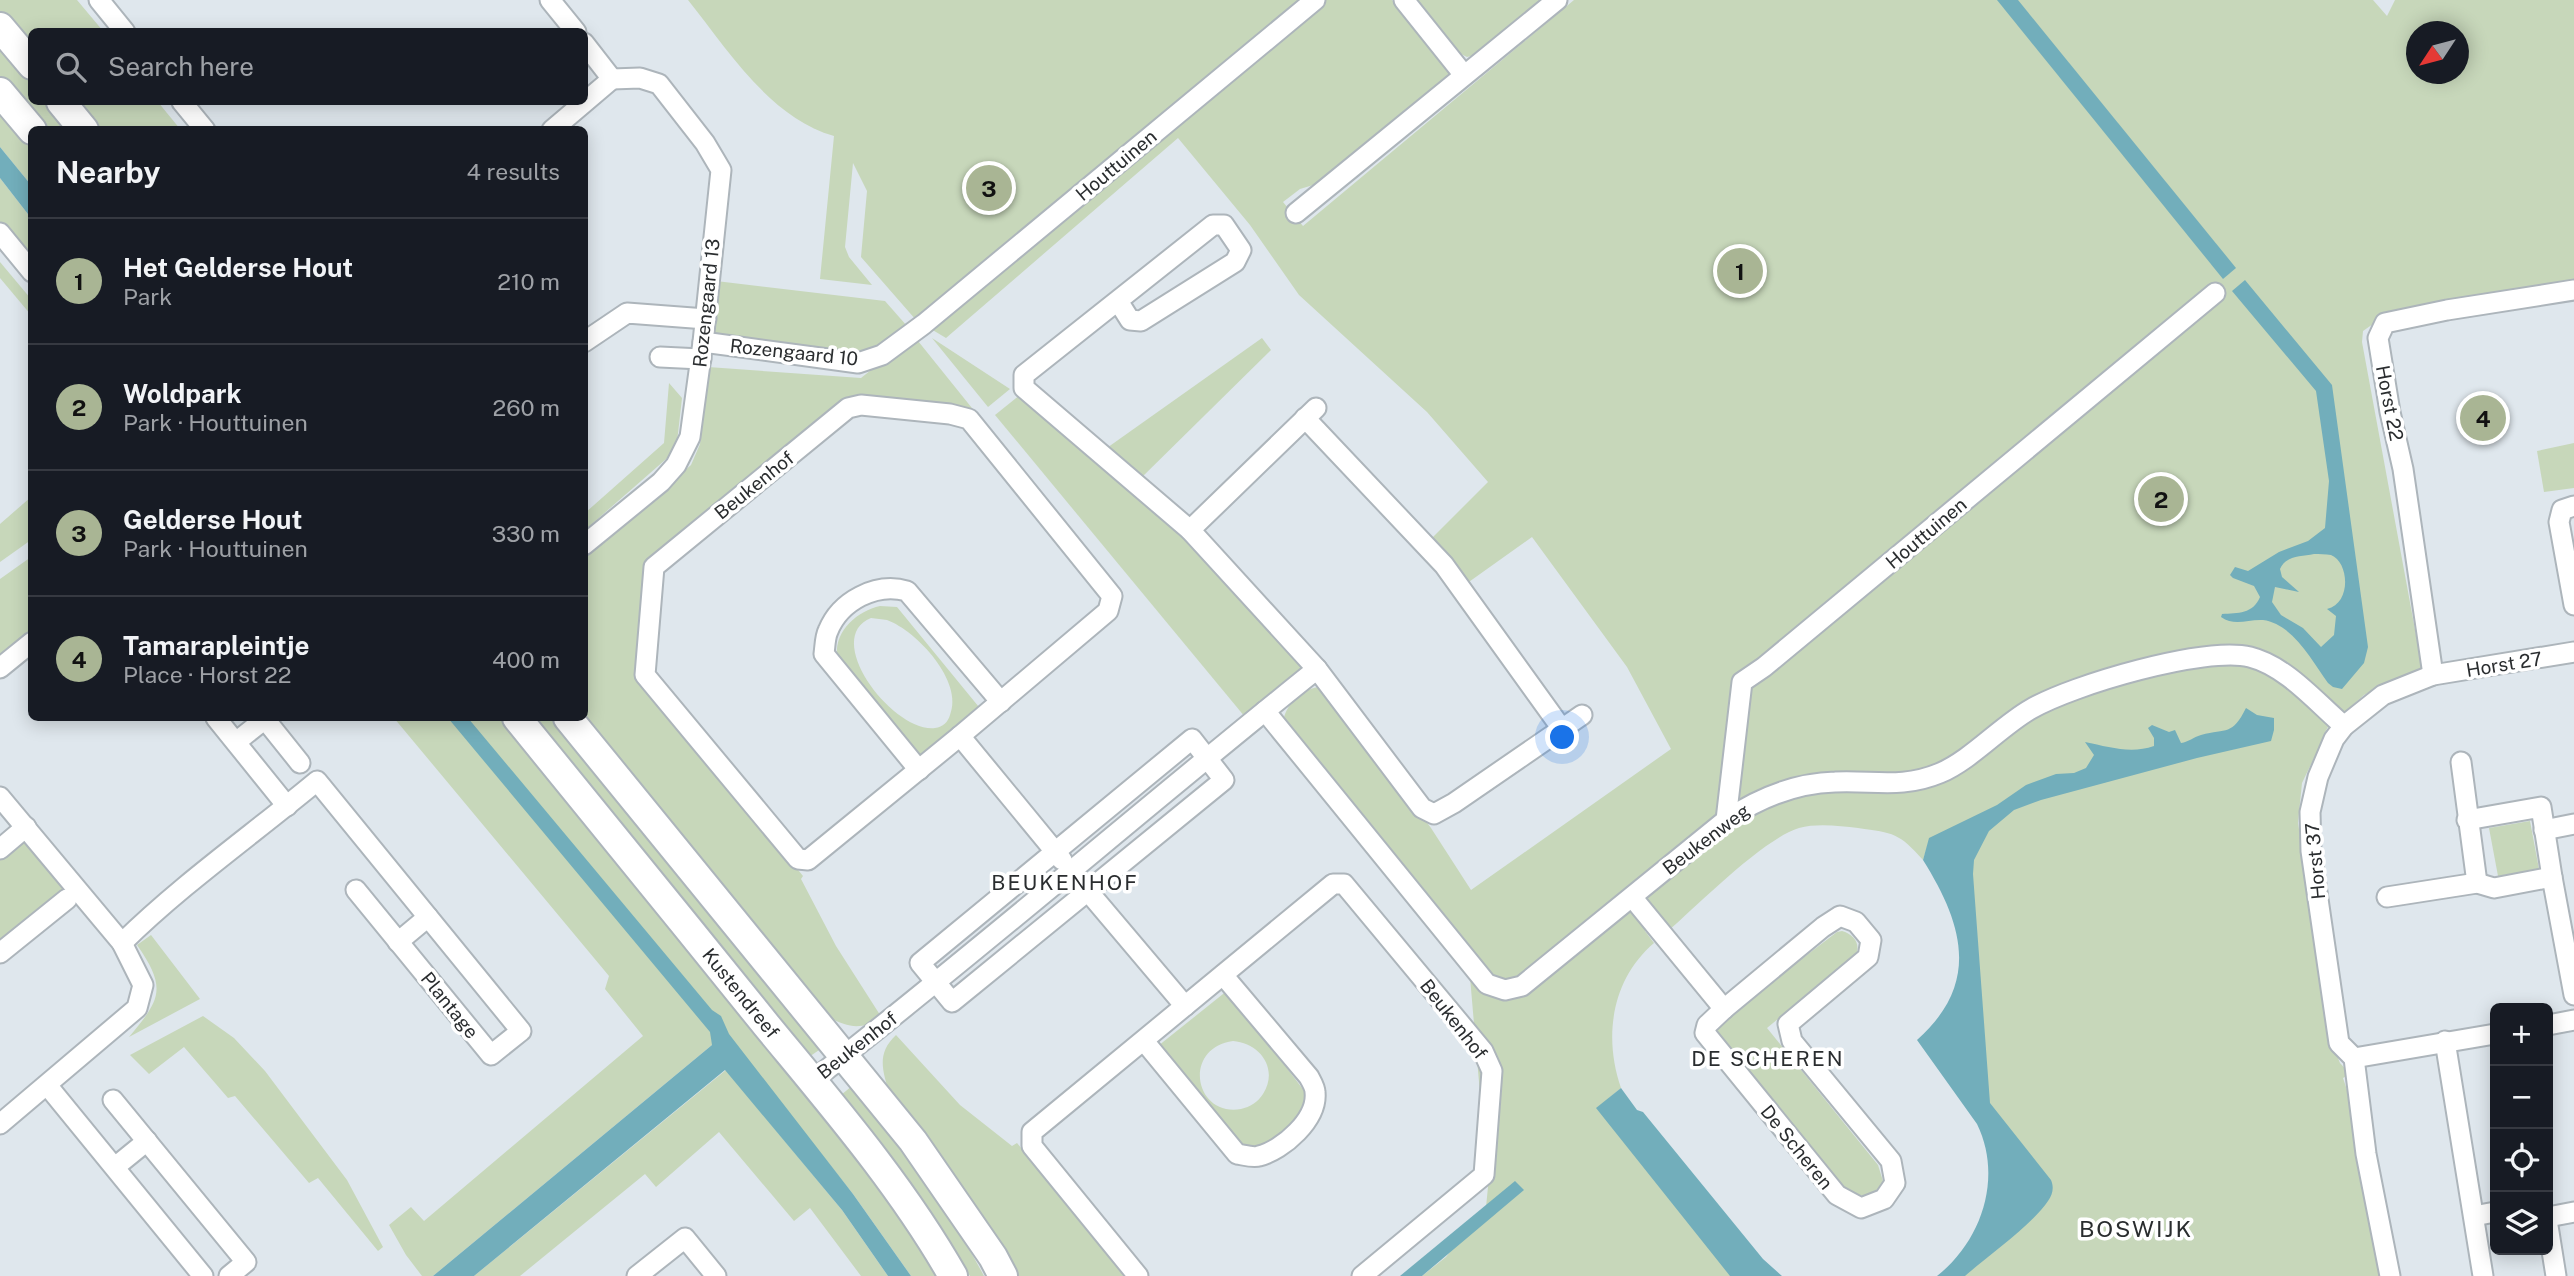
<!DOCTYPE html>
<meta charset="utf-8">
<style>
:root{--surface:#171b24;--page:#242831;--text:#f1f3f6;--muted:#9ea1a6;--line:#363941;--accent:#a9b594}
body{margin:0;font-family:"Public Sans",sans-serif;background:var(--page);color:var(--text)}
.controls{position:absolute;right:21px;bottom:21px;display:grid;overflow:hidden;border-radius:10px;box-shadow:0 4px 18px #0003}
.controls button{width:63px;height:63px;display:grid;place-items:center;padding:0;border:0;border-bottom:2px solid var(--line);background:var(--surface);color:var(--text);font:35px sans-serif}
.compass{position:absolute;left:2406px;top:21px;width:63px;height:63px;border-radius:50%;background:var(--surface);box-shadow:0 4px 18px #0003;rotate:234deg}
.you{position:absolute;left:1563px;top:738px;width:24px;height:24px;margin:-18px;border:5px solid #fff;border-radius:50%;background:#1a73e8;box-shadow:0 0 0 10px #1a73e833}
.badge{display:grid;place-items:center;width:46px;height:46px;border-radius:50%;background:var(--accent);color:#111;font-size:23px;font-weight:700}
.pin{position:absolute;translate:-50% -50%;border:4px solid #fff;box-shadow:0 2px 7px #0006}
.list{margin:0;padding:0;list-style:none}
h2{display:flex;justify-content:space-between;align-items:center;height:91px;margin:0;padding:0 28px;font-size:30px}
h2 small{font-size:23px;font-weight:400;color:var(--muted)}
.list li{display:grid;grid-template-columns:46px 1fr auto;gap:21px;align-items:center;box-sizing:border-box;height:126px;padding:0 28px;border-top:2px solid var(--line)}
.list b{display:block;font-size:26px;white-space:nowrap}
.list p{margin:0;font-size:23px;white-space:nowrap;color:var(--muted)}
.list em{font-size:23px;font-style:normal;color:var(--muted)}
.icon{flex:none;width:38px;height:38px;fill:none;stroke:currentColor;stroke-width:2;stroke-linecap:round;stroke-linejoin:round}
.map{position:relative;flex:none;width:2574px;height:1276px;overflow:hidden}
.search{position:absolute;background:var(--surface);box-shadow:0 4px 18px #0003;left:28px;top:28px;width:560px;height:77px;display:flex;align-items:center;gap:18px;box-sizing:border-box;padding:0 24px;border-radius:10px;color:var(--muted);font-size:26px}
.panel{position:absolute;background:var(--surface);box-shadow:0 4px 18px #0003;left:28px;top:126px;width:560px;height:595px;border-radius:10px}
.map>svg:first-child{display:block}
</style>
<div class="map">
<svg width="2574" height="1276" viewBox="0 0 2574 1276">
<rect width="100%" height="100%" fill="#dfe7ed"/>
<g fill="#c7d7ba" fill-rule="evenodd">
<path d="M 0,0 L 77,0 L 103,31 L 32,32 L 31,52 L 0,14 Z"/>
<path d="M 688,0 L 1392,0 L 1446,63 L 1450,73 L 1448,79 L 1323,182 L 1300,189 L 1283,202 L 1303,226 L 1574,0 L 2373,0 L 2387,16 L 2395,0 L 2574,0 L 2574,293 L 2492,302 L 2373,324 L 2363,331 L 2362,342 L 2423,673 L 2379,687 L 2364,695 L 2328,727 L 2325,732 L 2327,736 L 2315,756 L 2302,783 L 2298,823 L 2333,1046 L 2340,1063 L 2350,1074 L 2343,1078 L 2348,1093 L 2355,1090 L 2384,1276 L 1963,1276 L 1992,1245 L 1989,1117 L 1972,969 L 1929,841 L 1923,860 C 1899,833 1894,833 1858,828 C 1840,826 1817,823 1799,828 C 1763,839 1699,904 1668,931 L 1659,919 L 1645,931 L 1654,943 C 1612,979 1603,1036 1621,1088 L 1609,1098 L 1755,1276 L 1422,1276 L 1446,1257 L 1488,1204 L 1486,1207 L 1488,1187 L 1467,942 L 1284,717 C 1290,699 1306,687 1325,686 L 1431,828 L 1471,890 L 1671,749 L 1627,667 L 1532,537 L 1466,584 L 1430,540 L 1488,482 L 1427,412 L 1299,295 L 1250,225 L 1178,138 L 946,338 L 916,320 L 861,257 L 867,191 L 853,163 L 845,247 L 849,257 L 872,285 L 820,279 L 834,136 C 769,117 728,50 688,0 ZM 2416,32 L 2458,32 L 2458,74 L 2416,74 Z"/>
<path d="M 1418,0 L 1544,0 L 1475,55 L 1467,57 L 1461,54 Z"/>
<path d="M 0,44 L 31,82 L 32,102 L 47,102 L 70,129 L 42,129 L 0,78 Z"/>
<path d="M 72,102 L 158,102 L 180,129 L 95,129 Z"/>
<path d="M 0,110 L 31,148 L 31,185 L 0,147 Z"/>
<path d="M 0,178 L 31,218 L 31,259 L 0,222 Z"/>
<path d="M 0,262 L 31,299 L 31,315 L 0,278 Z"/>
<path d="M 716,281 L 885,301 L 907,326 L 875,351 L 710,346 Z"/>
<path d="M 914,336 L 988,428 L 857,410 L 657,569 L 650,689 L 803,876 L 801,879 L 836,946 L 882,1018 C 860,1030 850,1028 828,1017 L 585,715 L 584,558 L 691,465 L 700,444 L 708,367 L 861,378 Z"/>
<path d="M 932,338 L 1010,389 L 988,407 Z"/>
<path d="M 1262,338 L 1271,350 L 1138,481 L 1104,450 Z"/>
<path d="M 669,383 L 682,398 L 677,442 L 673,453 L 585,530 L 585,513 L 664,443 Z"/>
<path d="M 1020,395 L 1193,544 L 1302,658 L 1300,673 L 1245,717 L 995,415 Z"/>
<path d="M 2574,443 L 2574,488 L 2544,492 L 2537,451 Z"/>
<path d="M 31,497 L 31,540 L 0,562 L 0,524 Z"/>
<path d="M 31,557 L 31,630 L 0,657 L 0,579 Z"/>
<path d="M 880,606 L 897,607 L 983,712 L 923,762 L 837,655 C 835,630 858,611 880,606 ZM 871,618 C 876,619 882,619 887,620 C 917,631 964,682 950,715 C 948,722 943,727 935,728 C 893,733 821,638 871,618 Z"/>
<path d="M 394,718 L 500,718 L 876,1179 L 942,1276 L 911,1276 L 853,1194 L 803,1131 L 712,1045 L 433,1276 L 422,1276 L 406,1255 L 389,1225 L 411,1207 L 424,1221 L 643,1036 L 605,989 L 609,976 Z"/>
<path d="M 527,718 L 553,718 L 822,1048 L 809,1057 Z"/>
<path d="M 2530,821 L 2539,869 L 2498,876 L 2489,828 Z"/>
<path d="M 23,841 L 28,842 L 69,890 L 0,948 L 0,859 Z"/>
<path d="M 1842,931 C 1853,934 1861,943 1856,955 L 1767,1028 L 1878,1165 L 1883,1181 C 1876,1197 1860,1198 1844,1192 L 1717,1035 L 1718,1023 L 1837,932 Z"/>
<path d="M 151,935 L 200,999 L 129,1037 C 161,999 167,988 137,945 Z"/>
<path d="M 1228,990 L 1305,1092 C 1303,1116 1286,1138 1263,1146 C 1256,1148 1248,1147 1240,1148 L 1158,1046 ZM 1233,1041 C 1260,1043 1279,1069 1263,1094 C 1258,1102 1250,1107 1241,1109 C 1194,1117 1182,1048 1233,1041 Z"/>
<path d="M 203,1016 L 234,1038 L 265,1071 L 347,1180 L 383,1247 L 378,1251 L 318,1178 L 309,1183 L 235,1096 L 228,1098 L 184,1047 L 149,1074 L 130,1055 Z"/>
<path d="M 896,1035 L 960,1105 L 1012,1146 L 1017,1143 L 1128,1276 L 1014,1276 L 889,1092 C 882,1069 877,1053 896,1035 Z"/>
<path d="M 726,1070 L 842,1210 L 888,1276 L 861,1276 L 810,1208 L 794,1221 L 719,1132 L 656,1187 L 645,1174 L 520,1276 L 474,1276 Z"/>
<path d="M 852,1086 C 901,1146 948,1208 984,1276 L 970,1276 L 925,1209 L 841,1095 Z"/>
</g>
<g fill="#72aebb" fill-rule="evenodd">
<path d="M 1997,0 L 2018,0 L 2236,268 L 2223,279 Z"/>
<path d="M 0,147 L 31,185 L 31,218 L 0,178 Z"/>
<path d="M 2245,280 L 2332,385 L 2368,647 L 2364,663 L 2342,689 L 2333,687 L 2328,683 C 2312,661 2293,624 2263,620 C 2248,619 2235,627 2221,617 L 2222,614 C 2238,613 2253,614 2260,597 L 2254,586 L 2233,578 L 2230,575 L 2235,567 L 2248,571 L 2279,552 L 2308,541 L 2325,528 L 2329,481 L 2316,391 L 2232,291 ZM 2314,554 C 2319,554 2326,554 2331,555 C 2349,562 2352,603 2327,609 L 2336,616 L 2334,635 L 2321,647 L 2303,628 L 2281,615 L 2272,602 L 2275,587 L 2299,592 L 2282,577 L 2280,569 C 2286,555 2301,557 2314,554 Z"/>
<path d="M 2246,708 L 2257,715 L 2274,718 L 2274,730 L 2271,741 L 2197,758 L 2041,800 L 2014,810 L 1989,831 L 1974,860 L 1973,874 L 1990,1103 L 2051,1180 C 2054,1187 2053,1194 2048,1201 C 2034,1223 1987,1257 1965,1276 L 1937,1276 C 1982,1241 2003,1177 1977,1124 L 1917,1040 C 1981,983 1963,924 1923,860 L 1929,838 L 1997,805 L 2026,785 L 2056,774 L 2074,773 L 2086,768 L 2094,755 L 2085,742 C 2109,747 2131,754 2154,746 L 2154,738 L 2148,728 L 2152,725 L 2169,732 L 2175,730 L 2181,743 C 2189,742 2193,737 2201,735 C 2227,728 2232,736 2246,708 Z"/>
<path d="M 448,718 L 468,718 L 712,1010 L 721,1016 L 729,1034 L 853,1194 L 911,1276 L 888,1276 L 842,1210 L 725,1070 L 474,1276 L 433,1276 L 712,1045 L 710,1032 Z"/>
<path d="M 1621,1088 L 1637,1110 L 1643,1112 L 1763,1259 L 1782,1276 L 1730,1276 L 1596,1108 Z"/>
<path d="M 1515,1181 L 1524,1190 L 1422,1276 L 1400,1276 Z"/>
</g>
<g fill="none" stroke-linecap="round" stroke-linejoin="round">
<defs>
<g id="street">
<path d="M 99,0 L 125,32"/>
<path d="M 550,0 L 576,32"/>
<path d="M 1404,0 L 1464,75"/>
<path d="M 584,43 L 612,79"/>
<path d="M 182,102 L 205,130"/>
<path d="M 552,130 L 612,79"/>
<path d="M 1296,213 L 1557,0"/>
<path d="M 0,233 L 32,272"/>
<path d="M 1118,301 L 1130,320 L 1141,321 L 1235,262 L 1241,250 L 1224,225 L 1213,225 L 1024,375 L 1024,388 L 1190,530"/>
<path d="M 584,342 L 627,313 L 706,319"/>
<path d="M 703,342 L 858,363 L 882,355 L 924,324 L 1315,0"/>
<path d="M 660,357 L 701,359"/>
<path d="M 861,405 L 950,414 L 969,419 L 1112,596 L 1108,611 L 960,736 L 808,860 L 798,859 L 645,675 L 654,567 L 848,408 Z"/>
<path d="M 1316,408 L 1190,530 L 1317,669 L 1422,808 L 1434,814 L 1454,803 L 1582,715"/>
<path d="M 1305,418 L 1444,565 L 1562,729"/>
<path d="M 2574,506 L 2562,510 L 2559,522 L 2574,605"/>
<path d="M 584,545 L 661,482 L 676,465 L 690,437 L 703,342 L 721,170 L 705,143 L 659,84 L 640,78 L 612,79"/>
<path d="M 0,668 L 32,642"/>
<path d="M 2433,675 L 2403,469 L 2390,412 L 2378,338 L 2385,323 L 2447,310 L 2574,290"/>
<path d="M 1265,711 L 1487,984 L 1505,990 L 1522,986 L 1726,820 C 1759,798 1796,783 1835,782 C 1873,780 1902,789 1940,773 C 1971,760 2001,726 2031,709 C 2072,685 2205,646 2250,657 C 2286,666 2316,702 2344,726"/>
<path d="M 216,718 L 287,806"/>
<path d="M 264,718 L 300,763"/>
<path d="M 960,736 L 1062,860"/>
<path d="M 1192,739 L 1224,780 L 952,1002 L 920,963 Z"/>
<path d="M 236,742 L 265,719"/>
<path d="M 2461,762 L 2477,883"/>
<path d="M 919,770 L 824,654 C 825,647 825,637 828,631 C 840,601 876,582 907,591 L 1001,702"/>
<path d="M 0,797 L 122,943 L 143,985 L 137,1008 L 0,1124"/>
<path d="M 1726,820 L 1742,682 L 1764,667 L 2215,293"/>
<path d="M 2467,820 L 2541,807 L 2552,877"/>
<path d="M 2544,830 L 2574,824"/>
<path d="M 0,849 L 26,827"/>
<path d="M 1081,883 L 1185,1006"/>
<path d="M 1632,897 L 1724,1009"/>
<path d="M 2387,897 L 2477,883 L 2494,888 L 2552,877 L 2574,995"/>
<path d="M 1840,916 L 1856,922 L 1871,940 L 1868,957 L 1788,1024 L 1792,1041 L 1891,1161 L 1895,1183 L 1884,1199 L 1861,1208 L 1837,1195 L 1705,1033 L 1707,1025 L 1724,1009 L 1823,927 Z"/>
<path d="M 398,942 L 428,917"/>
<path d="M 122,943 C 182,884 252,835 317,781 L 521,1031 L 491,1055 L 356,890"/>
<path d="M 0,953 L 67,899"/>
<path d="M 2548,1025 L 2574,1020"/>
<path d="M 1144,1041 L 1237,1154 C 1244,1155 1253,1158 1259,1156 C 1283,1150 1318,1119 1315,1092 C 1315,1087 1311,1081 1309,1077 L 1223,975"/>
<path d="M 2445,1041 L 2483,1276"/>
<path d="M 2354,1058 L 2495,1034"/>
<path d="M 812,1081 C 984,947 1147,805 1317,669"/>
<path d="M 47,1085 L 203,1276"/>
<path d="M 113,1100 L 246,1262 L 229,1276"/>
<path d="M 115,1167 L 147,1141"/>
<path d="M 2474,1216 L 2495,1212"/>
<path d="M 2548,1217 L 2574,1212"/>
<path d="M 2548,1226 L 2556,1276"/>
<path d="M 637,1276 L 685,1238 L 716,1276"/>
<path d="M 1138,1276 L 1032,1146 L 1032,1132 L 1333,884 L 1344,884 L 1483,1051 L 1492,1071 L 1484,1175 L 1362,1276"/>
<path d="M 2390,1276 L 2366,1154 L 2354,1058 L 2339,1043 L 2311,851 L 2310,812 L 2318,777 L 2334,739 L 2344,726 L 2383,695 L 2433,675 L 2574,652"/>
</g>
<g id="secondary">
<path d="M 0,27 L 32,65"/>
<path d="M 0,92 L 32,130"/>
<path d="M 61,102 L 84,130"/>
<path d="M 517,718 C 600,820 684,923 767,1026 C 832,1105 902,1186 953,1276"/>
<path d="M 568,718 L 913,1141 L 993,1257 L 1003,1276"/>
</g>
</defs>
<use href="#street" stroke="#adb5bb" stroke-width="23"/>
<use href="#secondary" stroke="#adb5bb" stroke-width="32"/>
<use href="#street" stroke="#fff" stroke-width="19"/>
<use href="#secondary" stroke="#fff" stroke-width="28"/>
</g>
<g text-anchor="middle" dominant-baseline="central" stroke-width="7" stroke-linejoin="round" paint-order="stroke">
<g font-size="19" fill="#2a2d2f" stroke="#fff">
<text transform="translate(1116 165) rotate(-40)">Houttuinen</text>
<text transform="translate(706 303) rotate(-84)">Rozengaard 13</text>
<text transform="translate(794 352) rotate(6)">Rozengaard 10</text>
<text transform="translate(2390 403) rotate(79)">Horst 22</text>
<text transform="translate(754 485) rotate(-39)">Beukenhof</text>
<text transform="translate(1926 533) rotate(-40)">Houttuinen</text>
<text transform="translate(2504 664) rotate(-9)">Horst 27</text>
<text transform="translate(1706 839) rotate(-37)">Beukenweg</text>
<text transform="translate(2315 861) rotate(-95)">Horst 37</text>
<text transform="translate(741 993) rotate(51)">Kustendreef</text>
<text transform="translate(450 1005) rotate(51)">Plantage</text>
<text transform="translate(1454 1019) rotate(52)">Beukenhof</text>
<text transform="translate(857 1045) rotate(-38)">Beukenhof</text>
<text transform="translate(1797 1147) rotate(51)">De Scheren</text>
</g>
<g font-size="21" letter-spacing="2" fill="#2a2d2f" stroke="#fff">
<text x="1065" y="882">BEUKENHOF</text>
<text x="1768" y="1058">DE SCHEREN</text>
</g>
<g font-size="23" letter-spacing="2" fill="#2a2d2f" stroke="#fff">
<text x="2136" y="1228">BOSWIJK</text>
</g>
</g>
</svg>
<div class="controls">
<button>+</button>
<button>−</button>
<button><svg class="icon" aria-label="locate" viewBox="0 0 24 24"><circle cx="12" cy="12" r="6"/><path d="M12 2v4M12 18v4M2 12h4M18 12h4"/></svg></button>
<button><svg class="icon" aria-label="layers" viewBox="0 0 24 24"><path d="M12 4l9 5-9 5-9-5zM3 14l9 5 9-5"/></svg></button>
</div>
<svg class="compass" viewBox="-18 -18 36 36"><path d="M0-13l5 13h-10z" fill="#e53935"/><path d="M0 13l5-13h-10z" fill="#9ea1a6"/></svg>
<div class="you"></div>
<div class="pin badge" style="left:1740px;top:271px">1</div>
<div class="pin badge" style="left:2161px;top:499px">2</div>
<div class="pin badge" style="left:989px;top:188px">3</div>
<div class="pin badge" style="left:2483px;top:418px">4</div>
<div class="search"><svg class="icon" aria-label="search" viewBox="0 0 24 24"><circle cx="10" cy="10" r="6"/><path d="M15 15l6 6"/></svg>Search here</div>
<section class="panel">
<h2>Nearby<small>4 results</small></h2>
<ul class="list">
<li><span class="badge">1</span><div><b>Het Gelderse Hout</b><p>Park</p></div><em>210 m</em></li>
<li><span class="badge">2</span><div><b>Woldpark</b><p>Park · Houttuinen</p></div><em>260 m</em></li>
<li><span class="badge">3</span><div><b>Gelderse Hout</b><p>Park · Houttuinen</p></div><em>330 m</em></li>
<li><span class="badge">4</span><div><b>Tamarapleintje</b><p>Place · Horst 22</p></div><em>400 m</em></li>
</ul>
</section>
</div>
